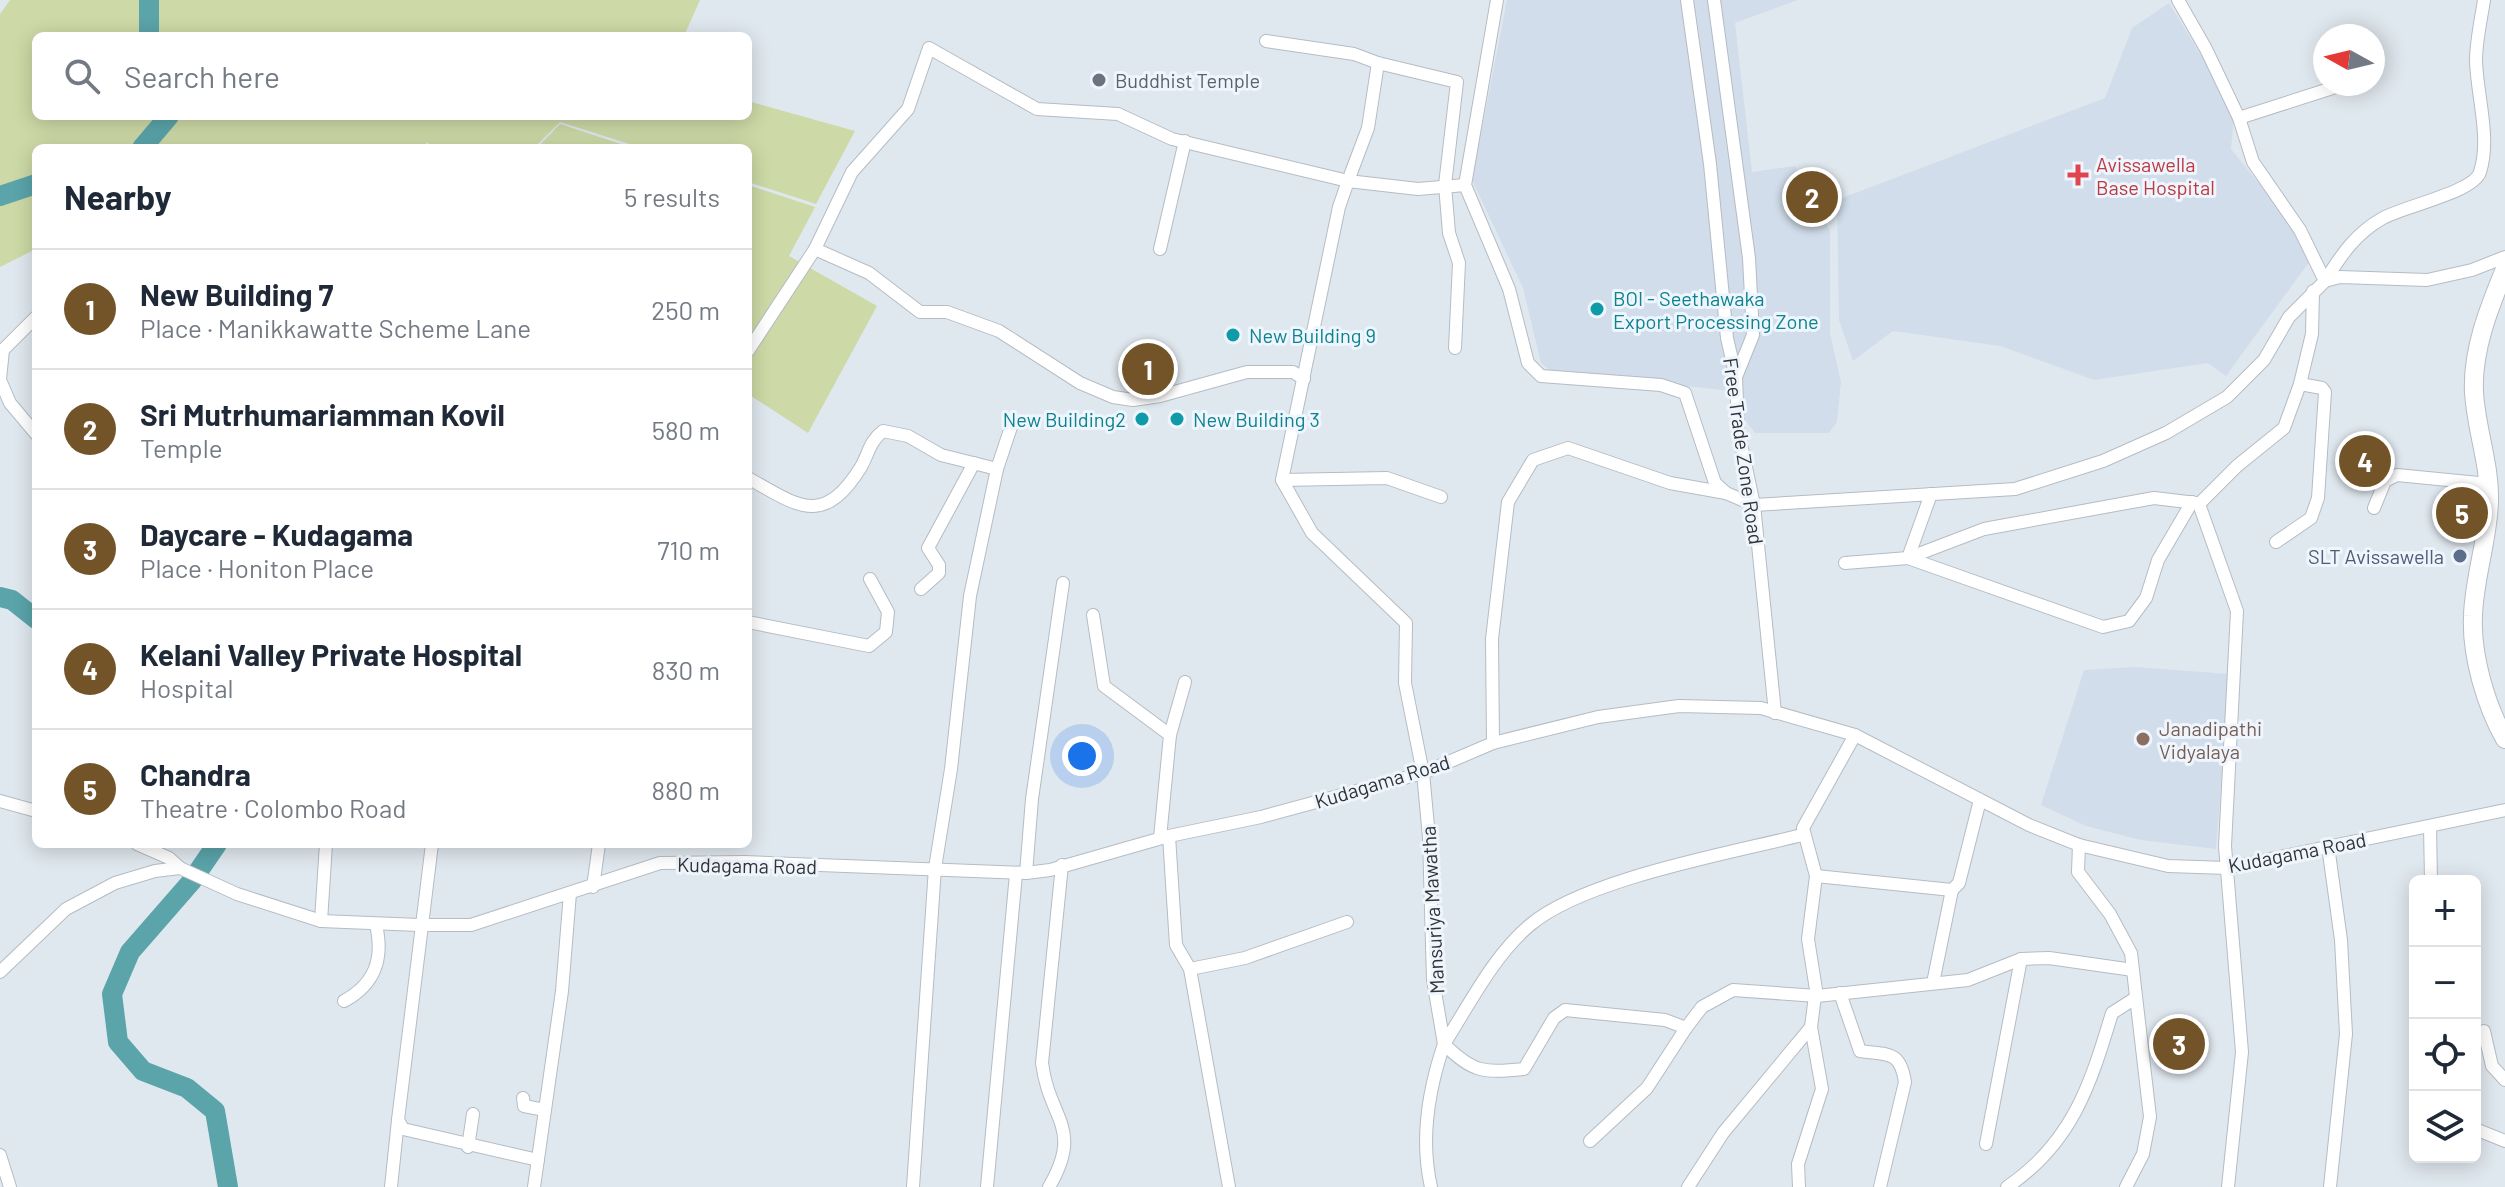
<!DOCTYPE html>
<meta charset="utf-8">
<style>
:root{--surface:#fff;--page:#f2f2f3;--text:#1f2937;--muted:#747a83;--line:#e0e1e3;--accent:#735429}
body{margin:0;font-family:Barlow,sans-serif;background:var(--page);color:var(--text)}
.controls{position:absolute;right:24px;bottom:24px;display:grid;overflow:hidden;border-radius:12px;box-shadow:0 4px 20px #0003}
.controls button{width:72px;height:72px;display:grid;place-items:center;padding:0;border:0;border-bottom:2px solid var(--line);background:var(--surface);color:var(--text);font:40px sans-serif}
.compass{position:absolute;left:2313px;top:24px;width:72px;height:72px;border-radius:50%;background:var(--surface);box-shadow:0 4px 20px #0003;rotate:278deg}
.you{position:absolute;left:1082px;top:756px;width:28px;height:28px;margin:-20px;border:6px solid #fff;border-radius:50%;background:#1a73e8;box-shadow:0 0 0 12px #1a73e833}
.badge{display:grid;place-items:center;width:52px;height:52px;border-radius:50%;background:var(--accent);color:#fff;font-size:26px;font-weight:700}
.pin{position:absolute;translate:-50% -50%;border:4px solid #fff;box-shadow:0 2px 8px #0006}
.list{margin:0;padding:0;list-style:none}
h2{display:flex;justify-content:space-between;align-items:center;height:104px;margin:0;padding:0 32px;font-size:34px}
h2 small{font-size:26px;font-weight:400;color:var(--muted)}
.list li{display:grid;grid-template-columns:52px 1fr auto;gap:24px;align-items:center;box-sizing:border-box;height:120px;padding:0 32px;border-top:2px solid var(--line)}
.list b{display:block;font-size:30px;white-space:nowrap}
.list p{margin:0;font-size:26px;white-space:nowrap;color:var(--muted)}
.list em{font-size:26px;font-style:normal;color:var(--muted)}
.icon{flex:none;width:44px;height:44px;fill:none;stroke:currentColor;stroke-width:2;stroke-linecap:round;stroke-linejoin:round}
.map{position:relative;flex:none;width:2505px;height:1187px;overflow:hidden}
.search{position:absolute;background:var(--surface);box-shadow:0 4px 20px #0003;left:32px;top:32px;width:720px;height:88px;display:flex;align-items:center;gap:20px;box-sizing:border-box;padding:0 28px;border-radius:12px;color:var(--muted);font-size:30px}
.panel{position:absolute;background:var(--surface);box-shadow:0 4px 20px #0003;left:32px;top:144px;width:720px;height:704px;border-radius:12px}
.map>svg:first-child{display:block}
</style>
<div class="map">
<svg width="2505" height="1187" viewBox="0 0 2505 1187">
<rect width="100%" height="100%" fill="#e0e8ef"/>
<g fill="#d1ddea">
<path d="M 1507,0 L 1798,0 L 1735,23 L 1752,172 L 1795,166 L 1830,231 L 1830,333 L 1841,382 L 1837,422 L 1829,433 L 1755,433 L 1723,390 L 1552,372 L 1541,363 L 1523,288 L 1472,180 Z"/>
<path d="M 2169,3 L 2230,102 L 2234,116 L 2231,149 L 2282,212 L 2310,261 L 2226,376 L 2208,363 L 2094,380 L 2000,346 L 1893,331 L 1853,361 L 1839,320 L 1837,200 L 2105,98 L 2132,28 Z"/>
<path d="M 2135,667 L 2230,674 L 2216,849 L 2141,840 L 2086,826 L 2041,805 L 2084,670 Z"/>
</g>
<g fill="#cdd9a6">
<path d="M 10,0 L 700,0 L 684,36 L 36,36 L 36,116 L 748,116 L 748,101 L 855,131 L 816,204 L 748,182 L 748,148 L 642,148 L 560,122 L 534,148 L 437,148 L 426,142 L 426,148 L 36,148 L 36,249 L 0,267 L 0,14 Z"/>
<path d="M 560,124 L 633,148 L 537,148 Z"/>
<path d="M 748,185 L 815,207 L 789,256 L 877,306 L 808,433 L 748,394 Z"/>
</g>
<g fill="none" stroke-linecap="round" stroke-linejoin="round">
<g stroke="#5aa4aa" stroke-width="20">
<path d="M 149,36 L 149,0"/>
<path d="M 142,148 L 169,116"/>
<path d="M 0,196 L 36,184"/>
<path d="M 0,597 L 12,600 L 36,619"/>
<path d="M 217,844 L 191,882 L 130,952 L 112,994 L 118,1042 L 143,1071 L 187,1088 L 215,1111 L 228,1187"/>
</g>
<defs>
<g id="minor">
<path d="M 1497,0 L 1465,185 L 1509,289 L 1528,363 L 1541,376 L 1661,385 L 1685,393 L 1715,483 L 1726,493 L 1754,505 L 2015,489 L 2103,461 L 2166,433 L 2227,397 L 2264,360 L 2289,317 L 2325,281 L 2340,277 L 2427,280 L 2472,270 L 2505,257"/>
<path d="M 1687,0 L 1710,164 L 1727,338 L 1736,377 L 1738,430 L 1754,505 L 1775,713"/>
<path d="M 1714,0 L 1749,258 L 1753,335 L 1736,377"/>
<path d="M 2178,0 L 2206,49 L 2239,118 L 2253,162 L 2300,230 L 2325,281"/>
<path d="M 1266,41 L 1354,54 L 1378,63 L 1368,128 L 1348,181 L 1172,139 L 1118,114 L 1037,109 L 929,48 L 908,109 L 852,172 L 815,249 L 869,273 L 920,312 L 947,312 L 999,331 L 1080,383 L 1113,397 L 1133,400 L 1160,396 L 1247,372 L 1293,372 L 1304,379"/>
<path d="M 1378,63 L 1457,82 L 1445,185 L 1449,233 L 1459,263 L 1455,348"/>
<path d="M 2239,118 L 2345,84"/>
<path d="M 1465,185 L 1418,189 L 1348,181 L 1339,207 L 1282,480 L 1312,533 L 1406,623 L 1405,683 L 1423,773 L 1429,837 L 1433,980 L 1444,1044 C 1469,1005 1494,955 1530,925 C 1584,879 1731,853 1802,835"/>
<path d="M 1160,249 L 1185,141"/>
<path d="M 2325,281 C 2341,255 2356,233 2383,218 C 2405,206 2474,192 2480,172 C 2491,138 2477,96 2476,61 C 2476,41 2481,20 2484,0"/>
<path d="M 748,351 L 815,249"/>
<path d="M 0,379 L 3,350 L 36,317"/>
<path d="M 0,380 L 10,403 L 36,434"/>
<path d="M 748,478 C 798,506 823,528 861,467 C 869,453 869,442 883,431 L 908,436 L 941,455 L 997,469"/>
<path d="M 1282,480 L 1387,478 L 1441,497"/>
<path d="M 1931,494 L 1908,558 L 2103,627 L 2129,621 L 2146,598 L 2158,560 L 2192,502"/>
<path d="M 2374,508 L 2385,481 L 2397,475 L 2489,484"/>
<path d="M 2276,542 L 2311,518 L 2318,498 L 2325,392 L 2322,388 L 2300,384"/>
<path d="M 1845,563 L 1908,558 L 1984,529 L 2154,498 L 2196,503"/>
<path d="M 921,589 L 939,573 L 939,565 L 928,548 L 974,463"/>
<path d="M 1093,615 L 1104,686 L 1170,735 L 1160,838"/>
<path d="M 748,622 L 869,646 L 886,632 L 888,612 L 870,579"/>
<path d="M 1170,735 L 1185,682"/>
<path d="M 1493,743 L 1492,639 L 1508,502 L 1533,460 L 1568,448 L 1670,483 L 1726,493"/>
<path d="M 0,801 L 36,811"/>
<path d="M 2430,826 L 2431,881"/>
<path d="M 1169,836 L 1176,945 L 1190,969 L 1229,1187"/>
<path d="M 137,844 L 169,858 L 180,868"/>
<path d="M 432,844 L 398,1120 L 403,1129 L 538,1160"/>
<path d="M 2079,845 L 2078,872 L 2110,914 L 2131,953 L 2150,1117 L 2143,1154 L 2126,1187"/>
<path d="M 2328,846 L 2341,940 L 2346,1034 L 2330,1187"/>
<path d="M 1026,873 L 1032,799 L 1063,583"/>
<path d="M 1816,876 L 1803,828 L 1855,735"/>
<path d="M 593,887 L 599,844"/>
<path d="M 321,921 L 326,844"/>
<path d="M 1190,969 L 1245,958 L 1347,922"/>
<path d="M 0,972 L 66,909 L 115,883 L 155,871 L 180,868 L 237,894 L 321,921 L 419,925 L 471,925 L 660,863 L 744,862 L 1026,873 L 1050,870 L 1169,836 L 1261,817 L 1423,773 L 1493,743 L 1598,717 L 1679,706 L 1761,708 L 1855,735 L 2029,825 L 2079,845 L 2168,866 L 2227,868 L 2505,810"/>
<path d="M 1933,983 L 1952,890"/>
<path d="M 1840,993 L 1860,1051 C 1888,1055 1900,1050 1905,1082 L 1880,1187"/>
<path d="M 1817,996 L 1808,939 L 1816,876 L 1952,890 L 1959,883 L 1980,800"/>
<path d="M 344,1001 C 375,984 384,959 376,925"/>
<path d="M 2484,1031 L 2492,1066 L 2505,1080"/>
<path d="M 523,1098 L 524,1106 L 545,1110"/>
<path d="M 2475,1129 L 2505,1141"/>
<path d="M 1590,1141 L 1647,1088 L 1686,1028"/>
<path d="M 1986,1144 L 2021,959"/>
<path d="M 468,1147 L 473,1114"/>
<path d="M 0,1155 L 10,1187"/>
<path d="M 391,1187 L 398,1120"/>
<path d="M 534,1187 L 562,991 L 570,893"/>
<path d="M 913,1187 L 935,868 L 951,769 L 970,596 L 997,469 L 1012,424"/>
<path d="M 987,1187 L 1016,874"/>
<path d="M 1049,1187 C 1084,1127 1049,1120 1042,1063 L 1062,865"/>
<path d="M 1431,1187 C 1420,1139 1428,1091 1444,1044 C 1473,1073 1484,1073 1524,1069 L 1554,1018 L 1565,1010 L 1665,1020 L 1686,1028 L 1702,1007 L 1733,990 L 1817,996 L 1968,980 L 2021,959 L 2049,958 L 2133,970"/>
<path d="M 1688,1187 L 1723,1133 L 1811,1027"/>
<path d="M 1799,1187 L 1798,1164 L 1822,1089 L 1811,1027 L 1815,996"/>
<path d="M 2007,1187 C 2072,1143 2090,1086 2112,1013 L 2134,999"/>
<path d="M 2228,1187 L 2242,1052 L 2225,846 L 2237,611 L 2199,504 L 2237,466 L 2284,428 L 2300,384 L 2312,334 L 2313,291"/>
</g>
<path id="highway" d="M 2505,269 C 2489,308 2472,350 2474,392 C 2476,429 2490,464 2489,501 C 2488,540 2474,578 2473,616 C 2471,655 2486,706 2505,739"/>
</defs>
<use href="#minor" stroke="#b5bcc3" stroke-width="14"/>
<use href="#highway" stroke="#b5bcc3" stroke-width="20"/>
<use href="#minor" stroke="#fff" stroke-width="12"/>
<use href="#highway" stroke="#fff" stroke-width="18"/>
</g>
<circle fill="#6b7280" stroke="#eef5fd" stroke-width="3" cx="1099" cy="80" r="8"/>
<path fill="#e0444e" stroke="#eef5fd" stroke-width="3" d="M2074 163h8v8h8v8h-8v8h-8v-8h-8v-8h8z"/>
<g fill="#0f9aa8" stroke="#eef5fd" stroke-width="3">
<circle cx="1597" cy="309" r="8"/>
<circle cx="1233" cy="335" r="8"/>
<circle cx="1142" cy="419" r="8"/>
<circle cx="1177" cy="419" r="8"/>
</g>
<circle fill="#5c6f8a" stroke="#eef5fd" stroke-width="3" cx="2460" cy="556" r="8"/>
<circle fill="#8d6e63" stroke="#eef5fd" stroke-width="3" cx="2143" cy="739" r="8"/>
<g text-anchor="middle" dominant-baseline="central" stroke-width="6" stroke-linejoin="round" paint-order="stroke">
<g font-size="20" fill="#5b616d" stroke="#eef5fd" text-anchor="start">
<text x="1115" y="80">Buddhist Temple</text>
</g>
<g font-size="20" fill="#be3a42" stroke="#eef5fd" text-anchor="start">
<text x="2096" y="164">Avissawella<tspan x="2096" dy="23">Base Hospital</tspan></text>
</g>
<g font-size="20" fill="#0d838f" stroke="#eef5fd" text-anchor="start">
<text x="1613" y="298">BOI - Seethawaka<tspan x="1613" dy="23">Export Processing Zone</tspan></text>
<text x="1249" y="335">New Building 9</text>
<text x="1126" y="419" text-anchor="end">New Building2</text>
<text x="1193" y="419">New Building 3</text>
</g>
<g font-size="20" fill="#313437" stroke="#eef5fd">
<text transform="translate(1744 451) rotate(82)">Free Trade Zone Road</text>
<text transform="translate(1382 781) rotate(-17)">Kudagama Road</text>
<text transform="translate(2297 852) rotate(-11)">Kudagama Road</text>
<text transform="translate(747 865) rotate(1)">Kudagama Road</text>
<text transform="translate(1432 910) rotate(-93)">Mansuriya Mawatha</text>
</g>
<g font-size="20" fill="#4e5e75" stroke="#eef5fd" text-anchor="end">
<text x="2444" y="556">SLT Avissawella</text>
</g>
<g font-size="20" fill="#785e54" stroke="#eef5fd" text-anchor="start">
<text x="2159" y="728">Janadipathi<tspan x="2159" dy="23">Vidyalaya</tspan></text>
</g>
</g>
</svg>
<div class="controls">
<button>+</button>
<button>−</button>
<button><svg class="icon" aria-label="locate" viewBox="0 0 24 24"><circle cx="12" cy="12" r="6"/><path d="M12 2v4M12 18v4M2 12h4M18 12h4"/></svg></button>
<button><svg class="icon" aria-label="layers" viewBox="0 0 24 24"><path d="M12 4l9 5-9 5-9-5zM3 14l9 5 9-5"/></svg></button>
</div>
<svg class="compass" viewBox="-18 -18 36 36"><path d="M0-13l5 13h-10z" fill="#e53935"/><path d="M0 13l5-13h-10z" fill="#747a83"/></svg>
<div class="you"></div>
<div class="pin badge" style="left:1148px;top:369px">1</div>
<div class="pin badge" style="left:1812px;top:197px">2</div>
<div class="pin badge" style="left:2179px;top:1044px">3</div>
<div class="pin badge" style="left:2365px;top:461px">4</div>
<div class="pin badge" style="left:2462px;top:513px">5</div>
<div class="search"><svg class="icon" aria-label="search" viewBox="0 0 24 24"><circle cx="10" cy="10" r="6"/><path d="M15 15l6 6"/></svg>Search here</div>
<section class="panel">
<h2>Nearby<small>5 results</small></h2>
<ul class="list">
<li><span class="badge">1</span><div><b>New Building 7</b><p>Place · Manikkawatte Scheme Lane</p></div><em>250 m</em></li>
<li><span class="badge">2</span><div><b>Sri Mutrhumariamman Kovil</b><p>Temple</p></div><em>580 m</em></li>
<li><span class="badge">3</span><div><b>Daycare - Kudagama</b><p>Place · Honiton Place</p></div><em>710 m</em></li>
<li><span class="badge">4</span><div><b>Kelani Valley Private Hospital</b><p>Hospital</p></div><em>830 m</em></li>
<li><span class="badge">5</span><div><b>Chandra</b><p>Theatre · Colombo Road</p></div><em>880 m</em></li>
</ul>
</section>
</div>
